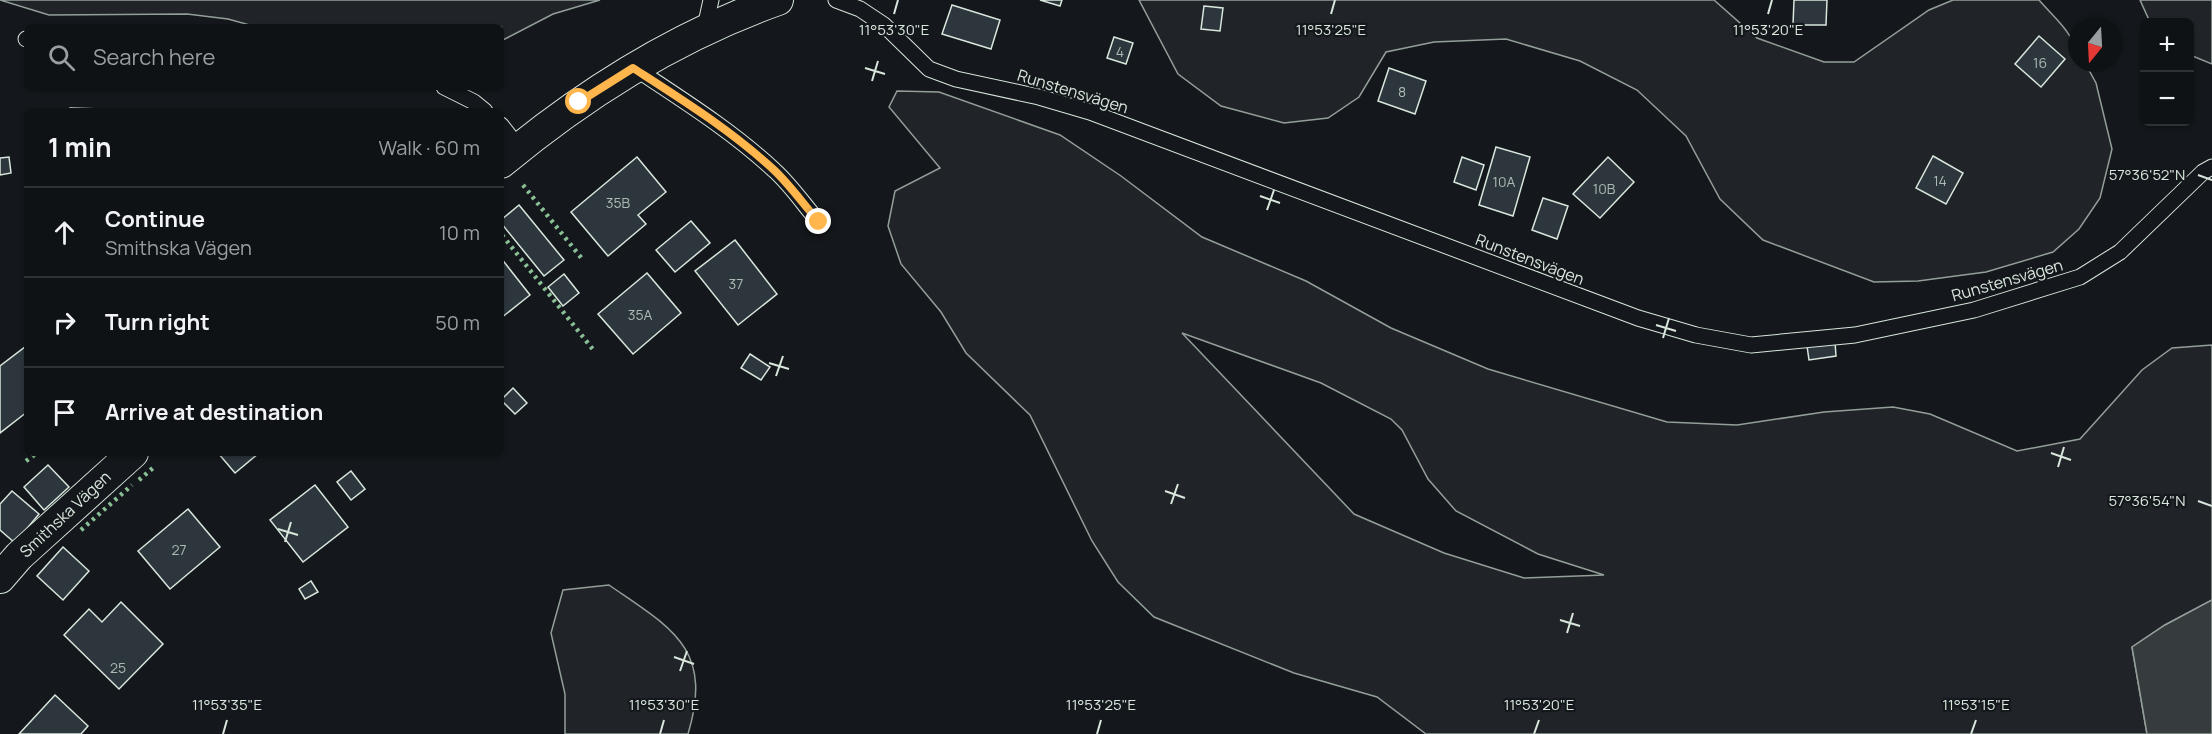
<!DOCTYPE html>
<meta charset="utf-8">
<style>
:root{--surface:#0f1215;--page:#181b1e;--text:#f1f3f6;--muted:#9b9ea0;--line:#2f3234}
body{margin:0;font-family:Manrope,sans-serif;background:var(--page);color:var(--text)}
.controls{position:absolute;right:18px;top:18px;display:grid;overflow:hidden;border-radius:9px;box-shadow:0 2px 4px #0004}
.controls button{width:54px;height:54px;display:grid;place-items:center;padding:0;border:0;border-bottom:2px solid var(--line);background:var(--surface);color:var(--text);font:30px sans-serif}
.compass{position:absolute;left:2068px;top:18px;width:54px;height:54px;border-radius:50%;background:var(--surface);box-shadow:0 2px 4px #0004;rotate:198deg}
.stop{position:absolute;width:18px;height:18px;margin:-14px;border:4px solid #ffb74d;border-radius:50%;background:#fff}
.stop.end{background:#ffb74d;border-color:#fff;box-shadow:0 2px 6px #0008}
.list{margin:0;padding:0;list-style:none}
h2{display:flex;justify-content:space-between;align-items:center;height:78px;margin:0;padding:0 24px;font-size:26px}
h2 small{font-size:20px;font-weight:400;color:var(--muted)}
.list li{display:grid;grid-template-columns:39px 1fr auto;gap:18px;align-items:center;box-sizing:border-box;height:90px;padding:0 24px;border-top:2px solid var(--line)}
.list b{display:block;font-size:22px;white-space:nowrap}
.list p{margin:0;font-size:20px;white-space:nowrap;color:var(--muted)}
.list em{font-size:20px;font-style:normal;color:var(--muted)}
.icon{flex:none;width:33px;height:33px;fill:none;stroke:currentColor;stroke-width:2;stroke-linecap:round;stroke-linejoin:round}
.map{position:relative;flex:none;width:2212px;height:734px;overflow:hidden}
.search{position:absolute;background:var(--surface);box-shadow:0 2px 4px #0004;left:24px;top:24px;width:480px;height:66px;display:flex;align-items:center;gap:15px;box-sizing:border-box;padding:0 21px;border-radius:9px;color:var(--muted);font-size:22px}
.panel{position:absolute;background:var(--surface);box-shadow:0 2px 4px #0004;left:24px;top:108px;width:480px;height:348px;border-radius:9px}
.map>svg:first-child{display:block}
</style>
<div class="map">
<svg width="2212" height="734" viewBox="0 0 2212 734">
<rect width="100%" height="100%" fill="#14181c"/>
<g fill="#202428" stroke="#939e99" stroke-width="1.5" fill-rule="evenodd">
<path d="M 0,0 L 600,0 L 553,14 L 501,41 L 501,27 L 257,27 L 228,19 L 187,14 L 49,15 Z"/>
<path d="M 1139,0 L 1714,0 L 1757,38 L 1824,62 L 1854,62 L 1929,10 L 1953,0 L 2039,0 C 2057,21 2077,34 2077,63 L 2085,63 L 2096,83 L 2112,149 L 2100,198 L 2079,229 L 2053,252 L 1986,272 L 1918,281 L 1874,282 L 1763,240 L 1720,199 L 1686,136 L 1637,90 L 1580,61 L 1506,39 L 1434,42 L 1386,52 L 1359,97 L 1328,118 L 1284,123 L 1221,106 L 1178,74 Z"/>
<path d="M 2140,0 L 2212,0 L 2212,64 L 2190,55 L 2190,22 L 2150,22 Z"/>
<path d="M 897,91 L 939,92 L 1060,135 L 1121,176 L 1202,237 L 1306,281 L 1391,328 L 1488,369 L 1667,422 L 1737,425 L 1824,412 L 1893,407 L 1930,414 L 2017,451 L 2080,439 L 2142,370 L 2172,348 L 2212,345 L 2212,600 L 2165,625 L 2132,647 L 2147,734 L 1426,734 L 1377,697 L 1294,673 L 1154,617 L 1118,582 L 1092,541 L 1030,415 L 966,353 L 941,312 L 901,264 L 888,226 L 895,191 L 940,168 L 889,107 ZM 1182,333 L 1321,383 L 1391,419 L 1402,430 L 1428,479 L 1456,511 L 1538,554 L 1604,575 L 1524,578 L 1444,553 L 1354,514 Z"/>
<path d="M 609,585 C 671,628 714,648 688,734 L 565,734 L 565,694 L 551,633 L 563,590 Z"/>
</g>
<path fill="#363b3e" stroke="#939e99" stroke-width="1.5" d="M 2212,600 L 2212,734 L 2147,734 L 2132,647 L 2165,625 Z"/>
<g fill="#2c363c" stroke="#d8e6dc" stroke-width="1.5">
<path d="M 1040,0 L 1062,0 L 1060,6 Z"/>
<path d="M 1794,0 L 1827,0 L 1826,25 L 1793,25 Z"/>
<path d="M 952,5 L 1000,20 L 991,49 L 942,34 Z"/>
<path d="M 1204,6 L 1223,8 L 1220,31 L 1201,29 Z"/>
<path d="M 2039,36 L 2065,59 L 2041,87 L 2015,64 Z"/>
<path d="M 1114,37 L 1133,43 L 1126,64 L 1107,58 Z"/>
<path d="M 1389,68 L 1426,81 L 1415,114 L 1378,101 Z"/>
<path d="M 70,108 L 103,109 L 103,111 L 70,111 Z"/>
<path d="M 1496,147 L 1530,157 L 1513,216 L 1479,205 Z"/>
<path d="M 1933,156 L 1963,173 L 1946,204 L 1916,188 Z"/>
<path d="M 9,157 L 11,173 L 0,175 L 0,158 Z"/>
<path d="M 637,157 L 666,192 L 638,215 L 646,224 L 608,256 L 571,212 Z"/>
<path d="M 1462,157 L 1484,165 L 1476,190 L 1454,182 Z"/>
<path d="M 1608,157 L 1634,182 L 1600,218 L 1573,194 Z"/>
<path d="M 1543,198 L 1568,206 L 1557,239 L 1532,230 Z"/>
<path d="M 519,205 L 564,260 L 544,276 L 501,223 L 501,220 Z"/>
<path d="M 691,221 L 710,243 L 675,272 L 656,250 Z"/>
<path d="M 735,240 L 777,294 L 738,325 L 695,271 Z"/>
<path d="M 501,258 L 530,295 L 501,318 Z"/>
<path d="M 647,273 L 681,313 L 633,354 L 598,314 Z"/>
<path d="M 564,274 L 579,293 L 563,306 L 548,287 Z"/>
<path d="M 1835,342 L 1836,356 L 1809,360 L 1807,346 Z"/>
<path d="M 25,347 L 27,351 L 27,412 L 0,433 L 0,366 Z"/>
<path d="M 750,354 L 770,367 L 761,380 L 741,368 Z"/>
<path d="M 513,388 L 527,403 L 515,414 L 501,400 Z"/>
<path d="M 218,453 L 259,453 L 235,473 Z"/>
<path d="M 48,465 L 69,487 L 44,510 L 24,487 Z"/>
<path d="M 351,471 L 365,489 L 351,500 L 337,482 Z"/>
<path d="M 315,485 L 348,527 L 303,562 L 270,520 Z"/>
<path d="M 12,491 L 39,514 L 15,543 L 0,530 L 0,504 Z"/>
<path d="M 188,509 L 220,547 L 170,589 L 138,551 Z"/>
<path d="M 63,547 L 89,571 L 63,600 L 37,576 Z"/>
<path d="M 311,581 L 318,592 L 305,599 L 299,589 Z"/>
<path d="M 121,602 L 163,644 L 119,689 L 64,635 L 89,609 L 102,622 Z"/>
<path d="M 55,695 L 88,726 L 81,734 L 19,734 Z"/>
</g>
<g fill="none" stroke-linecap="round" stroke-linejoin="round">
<defs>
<g id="lane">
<path d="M 836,0 L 860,9 L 884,25 L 929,69 L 956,79 L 1039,97 L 1090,112 L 1638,318 L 1696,335 L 1751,345 L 1855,335 L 1974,310 L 2080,277 L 2120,252 L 2203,172 L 2212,167"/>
<path d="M 704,32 L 711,0"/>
<path d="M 26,39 L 27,39"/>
<path d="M 633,67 C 681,99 731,130 774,170 C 791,185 804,205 819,222"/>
<path d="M 444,87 L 474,102 L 485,111"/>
<path d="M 501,125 L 519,148"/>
</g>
<g id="street">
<path d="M 501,163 C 584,94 676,36 778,0"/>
<path d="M 0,578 L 19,556 L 133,453"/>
</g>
</defs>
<use href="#lane" stroke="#d8e6dc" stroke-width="17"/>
<use href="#street" stroke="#d8e6dc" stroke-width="32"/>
<use href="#lane" stroke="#14181c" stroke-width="15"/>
<use href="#street" stroke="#14181c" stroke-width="30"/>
<g stroke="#8ac095" stroke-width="4.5" stroke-dasharray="3 4.5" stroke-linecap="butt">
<path d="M 523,185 L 583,260"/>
<path d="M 502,235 L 595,352"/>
<path d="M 26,461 L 37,453"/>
<path d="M 139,480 L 154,467"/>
<path d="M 81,530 L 132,485"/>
</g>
</g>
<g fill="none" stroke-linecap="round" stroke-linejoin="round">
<path stroke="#ffb74d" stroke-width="8" d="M 579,102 L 633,68 C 681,99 731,130 774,170 C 790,185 804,205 819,222"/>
</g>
<path fill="none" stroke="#d8e6dc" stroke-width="2" d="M 894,14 L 898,0M 1331,14 L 1335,0M 1768,14 L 1772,0M 865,68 L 885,74M 872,81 L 878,61M 2198,175 L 2212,180M 1260,196 L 1280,203M 1267,210 L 1274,190M 1656,325 L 1676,331M 1663,338 L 1669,318M 769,363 L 789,369M 776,376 L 783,356M 2051,453 L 2071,460M 2058,467 L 2064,447M 1165,491 L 1185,498M 2198,501 L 2212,506M 1171,504 L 1178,484M 278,529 L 298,535M 285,542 L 291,522M 1560,620 L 1580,626M 1567,633 L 1573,613M 674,657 L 694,664M 680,671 L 687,651M 223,734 L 227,720M 660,734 L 664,720M 1097,734 L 1101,720M 1534,734 L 1539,720M 1971,734 L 1976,720"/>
<g text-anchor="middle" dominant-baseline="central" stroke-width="4.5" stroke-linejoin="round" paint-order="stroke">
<g font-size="14" fill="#adbab4">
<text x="1120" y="51">4</text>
<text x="2040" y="62">16</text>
<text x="1402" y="91">8</text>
<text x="1940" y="180">14</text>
<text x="1504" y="181">10A</text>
<text x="1604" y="188">10B</text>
<text x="618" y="202">35B</text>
<text x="736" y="283">37</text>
<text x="640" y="314">35A</text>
<text x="179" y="549">27</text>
<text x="118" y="667">25</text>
</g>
<g font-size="16" fill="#d8e6dc" stroke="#14181c">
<text transform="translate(1073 91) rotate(17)">Runstensvägen</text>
<text transform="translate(1530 259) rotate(21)">Runstensvägen</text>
<text transform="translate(2007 280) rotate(-16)">Runstensvägen</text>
<text transform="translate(65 514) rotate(-43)">Smithska Vägen</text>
</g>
</g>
<g font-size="15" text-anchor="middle" fill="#d8e6dc" stroke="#14181c" stroke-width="4.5" stroke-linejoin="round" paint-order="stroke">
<text x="894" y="35">11°53'30"E</text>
<text x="1331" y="35">11°53'25"E</text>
<text x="1768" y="35">11°53'20"E</text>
<text x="2147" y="180">57°36'52"N</text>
<text x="2147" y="506">57°36'54"N</text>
<text x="227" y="710">11°53'35"E</text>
<text x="664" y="710">11°53'30"E</text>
<text x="1101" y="710">11°53'25"E</text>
<text x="1539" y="710">11°53'20"E</text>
<text x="1976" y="710">11°53'15"E</text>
</g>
</svg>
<div class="controls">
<button>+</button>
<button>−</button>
</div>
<svg class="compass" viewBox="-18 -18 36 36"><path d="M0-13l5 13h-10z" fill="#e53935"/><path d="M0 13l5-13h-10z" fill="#9b9ea0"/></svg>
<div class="stop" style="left:579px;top:102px"></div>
<div class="stop end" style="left:819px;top:222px"></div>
<div class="search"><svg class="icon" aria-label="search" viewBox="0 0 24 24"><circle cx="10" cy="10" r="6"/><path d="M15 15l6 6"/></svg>Search here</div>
<section class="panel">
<h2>1 min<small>Walk · 60 m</small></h2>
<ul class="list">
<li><svg class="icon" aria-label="ahead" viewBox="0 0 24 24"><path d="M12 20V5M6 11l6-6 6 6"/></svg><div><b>Continue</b><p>Smithska Vägen</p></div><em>10 m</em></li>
<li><svg class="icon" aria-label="right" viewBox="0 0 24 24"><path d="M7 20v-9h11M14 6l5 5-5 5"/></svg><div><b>Turn right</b></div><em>50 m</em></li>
<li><svg class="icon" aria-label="arrive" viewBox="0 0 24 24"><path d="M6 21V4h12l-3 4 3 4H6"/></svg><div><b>Arrive at destination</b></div></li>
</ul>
</section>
</div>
